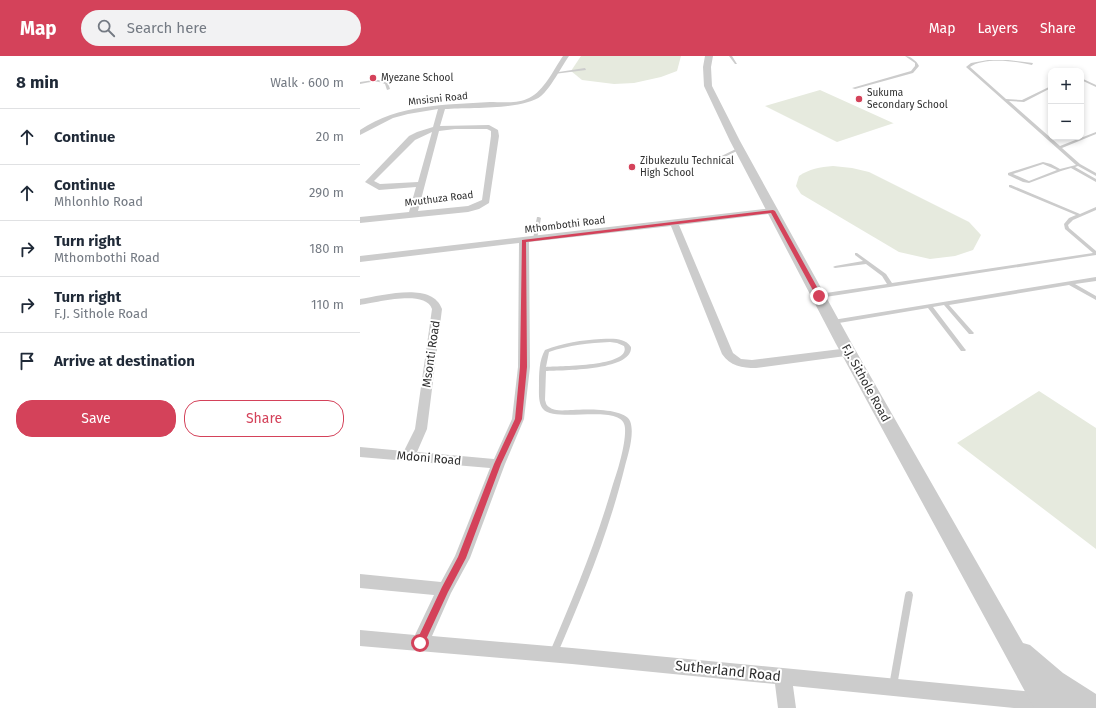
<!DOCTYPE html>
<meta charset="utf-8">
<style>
:root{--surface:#fff;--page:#f2f2f3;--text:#1f2937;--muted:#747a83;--line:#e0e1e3;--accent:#d4425a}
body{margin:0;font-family:"Fira Sans",sans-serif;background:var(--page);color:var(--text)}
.controls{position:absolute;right:12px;top:12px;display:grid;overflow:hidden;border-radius:8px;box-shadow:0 2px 6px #0003}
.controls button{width:36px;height:36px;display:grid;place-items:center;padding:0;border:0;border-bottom:1px solid var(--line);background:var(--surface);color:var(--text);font:20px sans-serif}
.stop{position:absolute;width:12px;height:12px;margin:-9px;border:3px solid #d4425a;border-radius:50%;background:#fff}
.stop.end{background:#d4425a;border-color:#fff;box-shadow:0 1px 4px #0008}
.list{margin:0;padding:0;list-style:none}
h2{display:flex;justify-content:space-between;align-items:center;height:52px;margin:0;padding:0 16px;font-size:17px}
h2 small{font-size:13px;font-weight:400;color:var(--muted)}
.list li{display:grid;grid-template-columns:26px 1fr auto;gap:12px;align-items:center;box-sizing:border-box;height:56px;padding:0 16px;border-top:1px solid var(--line)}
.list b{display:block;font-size:15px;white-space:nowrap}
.list p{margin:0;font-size:13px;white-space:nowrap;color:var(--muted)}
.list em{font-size:13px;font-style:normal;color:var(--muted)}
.actions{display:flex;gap:8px;padding:12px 16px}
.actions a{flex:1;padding:9px 0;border:1px solid var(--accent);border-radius:16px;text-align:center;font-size:14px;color:var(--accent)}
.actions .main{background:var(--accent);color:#fff}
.icon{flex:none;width:22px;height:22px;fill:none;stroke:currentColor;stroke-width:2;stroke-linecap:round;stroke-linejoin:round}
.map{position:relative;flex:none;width:736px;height:652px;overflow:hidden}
header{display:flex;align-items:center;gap:24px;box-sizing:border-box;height:56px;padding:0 20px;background:var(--accent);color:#fff}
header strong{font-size:19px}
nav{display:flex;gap:22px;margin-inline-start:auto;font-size:14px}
.search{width:280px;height:36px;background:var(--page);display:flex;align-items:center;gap:10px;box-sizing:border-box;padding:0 14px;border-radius:22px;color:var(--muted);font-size:15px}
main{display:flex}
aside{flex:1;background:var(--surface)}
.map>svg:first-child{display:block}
</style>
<header>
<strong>Map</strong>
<div class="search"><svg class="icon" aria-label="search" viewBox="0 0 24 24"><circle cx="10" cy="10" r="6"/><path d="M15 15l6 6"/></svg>Search here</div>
<nav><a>Map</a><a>Layers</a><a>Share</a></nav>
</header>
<main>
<aside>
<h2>8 min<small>Walk · 600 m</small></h2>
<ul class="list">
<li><svg class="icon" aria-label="ahead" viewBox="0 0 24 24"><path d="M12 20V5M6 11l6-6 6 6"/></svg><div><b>Continue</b></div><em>20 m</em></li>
<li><svg class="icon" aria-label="ahead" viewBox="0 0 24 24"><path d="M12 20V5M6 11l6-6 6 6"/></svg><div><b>Continue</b><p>Mhlonhlo Road</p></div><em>290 m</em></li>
<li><svg class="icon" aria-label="right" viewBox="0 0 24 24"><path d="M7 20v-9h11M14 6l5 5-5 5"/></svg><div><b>Turn right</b><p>Mthombothi Road</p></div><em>180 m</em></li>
<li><svg class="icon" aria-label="right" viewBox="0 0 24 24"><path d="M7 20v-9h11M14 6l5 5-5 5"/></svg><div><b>Turn right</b><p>F.J. Sithole Road</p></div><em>110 m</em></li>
<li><svg class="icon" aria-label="arrive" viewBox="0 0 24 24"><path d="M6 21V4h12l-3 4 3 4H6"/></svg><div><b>Arrive at destination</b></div></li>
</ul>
<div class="actions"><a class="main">Save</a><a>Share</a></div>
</aside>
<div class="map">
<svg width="736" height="652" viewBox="0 0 736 652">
<rect width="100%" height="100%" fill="#fff"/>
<g fill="#e6eade">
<path d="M 221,0 L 321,0 L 317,15 L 301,21 L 274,27 L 254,28 L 222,24 L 211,15 Z"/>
<path d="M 460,34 L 533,67 L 534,67 L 477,86 L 405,50 Z"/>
<path d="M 473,110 L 492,112 L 509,116 L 609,166 L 621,179 L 613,194 L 595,200 L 570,203 L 539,196 L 441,138 L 436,130 L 439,120 C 449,113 460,111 473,110 Z"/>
<path d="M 679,335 L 736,372 L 736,493 L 597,387 Z"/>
</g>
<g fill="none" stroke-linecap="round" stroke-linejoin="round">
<g fill="#ccc" fill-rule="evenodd">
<path d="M 369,0 L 372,0 L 377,8 L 375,8 Z"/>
<path d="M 545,0 C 550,0 557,5 559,10 L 553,17 L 495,33 L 492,32 L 551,15 L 555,10 L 555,7 Z"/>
<path d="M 628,4 L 648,4 L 673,7 L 672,9 C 657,5 623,1 610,11 L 646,43 L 662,44 L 691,30 L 691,32 L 664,46 L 649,45 L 700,90 L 736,76 L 736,78 L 702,92 L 720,108 L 736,117 L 736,120 L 718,110 L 715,111 L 736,123 L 736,126 L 711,112 L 701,115 L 669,127 L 663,126 L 648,119 L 648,117 L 683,106 L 691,108 L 700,113 L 716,109 L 606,11 L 611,7 ZM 683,108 L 697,114 L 669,125 L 653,118 Z"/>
<path d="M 225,12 L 226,14 L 194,18 L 192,17 Z"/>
<path d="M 721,22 L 736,29 L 736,31 L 721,24 Z"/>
<path d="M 14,24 L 22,24 L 28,27 L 30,33 L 27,34 L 25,28 C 17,24 9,26 0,28 L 0,26 Z"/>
<path d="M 378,92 L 381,93 L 348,109 L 345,108 Z"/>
<path d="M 649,129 L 651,129 L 720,158 L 736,151 L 736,154 L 713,164 L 708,169 L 709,172 L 736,195 L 736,199 L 459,242 L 456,240 L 459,238 L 527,228 L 522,220 L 506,208 L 475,212 L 473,211 L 475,210 L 503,205 L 495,199 L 495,197 L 497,197 L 526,218 L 532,227 L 733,197 L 705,173 L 704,168 L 709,162 L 716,159 L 649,131 Z"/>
<path d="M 177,161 L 179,161 L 181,162 L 177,183 L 175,184 L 173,183 Z"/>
<path d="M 736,221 L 736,225 L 715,228 L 736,240 L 736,244 L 709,229 L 589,249 L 613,276 L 614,277 L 613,278 L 609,278 L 584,249 L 573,251 L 605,293 L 606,294 L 605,295 L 601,295 L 568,252 L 473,268 L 470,266 L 473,264 Z"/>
<path d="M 241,283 C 252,283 264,281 271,291 C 273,315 202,314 186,315 L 185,344 C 186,347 186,349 189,351 C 195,356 206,354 213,354 C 225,353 265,352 270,365 C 275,377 268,399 265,410 C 249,476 223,539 196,601 L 193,602 L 190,601 L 189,598 C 213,542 236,487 253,428 C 258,414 266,387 265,372 C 264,346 196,368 183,353 C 178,347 179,336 179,329 C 179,318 179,304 185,294 C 203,287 222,284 241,283 ZM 250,286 L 257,287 L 264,290 C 273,311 198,310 186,311 L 189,296 C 209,289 229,287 250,286 Z"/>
<path d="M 549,535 L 552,536 L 553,539 L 537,630 L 536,633 L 533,634 L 530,633 L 529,630 L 545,539 L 546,536 Z"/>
</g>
<g fill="#ccc" fill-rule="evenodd">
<path d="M 203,0 L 209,0 C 202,10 190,33 181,40 C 164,54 108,51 85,53 L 80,70 L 129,69 L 138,74 L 139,80 L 129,147 L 119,153 L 108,156 L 0,167 L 0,161 L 49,156 L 56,131 L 19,134 L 5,126 L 49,80 L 57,76 L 73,71 L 78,53 L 48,58 L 33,62 L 0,79 L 0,74 C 39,48 85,49 130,46 C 141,46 158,48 169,42 C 184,35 194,13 203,0 ZM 95,73 L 127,73 L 131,75 L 131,80 L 122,144 L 108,150 L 58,155 L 79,75 ZM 72,76 L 58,126 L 20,128 L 14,125 L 55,84 Z"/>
<path d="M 413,152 L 417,155 L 416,157 L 319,169 L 373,297 L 381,303 L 392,304 L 489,292 L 493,293 L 495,296 L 493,299 L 396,312 C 382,312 370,310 362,298 L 311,170 L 169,186 L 170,311 L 164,363 L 145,408 L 110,502 L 91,537 L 72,580 L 212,592 L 684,637 L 690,640 L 695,652 L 654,652 L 433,630 L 436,652 L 418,652 L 415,628 L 212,608 L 0,590 L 0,574 L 55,579 L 74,539 L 0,532 L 0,518 L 81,526 L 95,500 L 130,412 L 0,401 L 0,391 L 44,395 L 55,373 L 72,253 C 65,233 16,247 0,249 L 0,243 C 22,240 72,225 82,253 L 67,373 L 57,396 L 134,403 L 152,363 L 158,311 L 159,187 L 0,206 L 0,200 Z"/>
</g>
<path fill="#ccc" fill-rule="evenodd" d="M 345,0 L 353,0 L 351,11 L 352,30 L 380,85 L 492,288 L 663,587 L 670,589 L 703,617 L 736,638 L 736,652 L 674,652 L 476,288 L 370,85 L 344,30 L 343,11 Z"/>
</g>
<path fill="#d4425a" d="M 413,154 L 415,155 L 462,240 L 461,241 L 456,240 L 411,157 L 166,186 L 167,311 L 162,363 L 141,408 L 106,502 L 88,536 L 63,590 L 60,591 L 57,590 L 55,587 L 57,584 L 82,531 L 98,501 L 134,408 L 155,363 L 160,311 L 162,184 Z"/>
<g fill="#d4425a" stroke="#fff" stroke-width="1.5">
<circle cx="13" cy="22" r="4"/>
<circle cx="499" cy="43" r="4"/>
<circle cx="272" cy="111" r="4"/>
</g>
<g text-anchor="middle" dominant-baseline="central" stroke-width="4" stroke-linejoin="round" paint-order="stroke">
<g font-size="10" fill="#2f2f2f" stroke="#fff" text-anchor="start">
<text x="21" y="22">Myezane School</text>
<text x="507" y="37">Sukuma<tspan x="507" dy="12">Secondary School</tspan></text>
<text x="280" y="105">Zibukezulu Technical<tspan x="280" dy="12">High School</tspan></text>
</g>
<g font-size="10" fill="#2f2f2f" stroke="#fff">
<text transform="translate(78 43) rotate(-6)">Mnsisni Road</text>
<text transform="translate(79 143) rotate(-7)">Mvuthuza Road</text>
<text transform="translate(205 169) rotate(-7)">Mthombothi Road</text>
</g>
<g font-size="12" fill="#2f2f2f" stroke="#fff">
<text transform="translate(71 298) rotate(-82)">Msonti Road</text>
<text transform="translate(506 327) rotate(61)">F.J. Sithole Road</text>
<text transform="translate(69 402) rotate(5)">Mdoni Road</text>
</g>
<g font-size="14" fill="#2f2f2f" stroke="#fff">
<text transform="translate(368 615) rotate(6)">Sutherland Road</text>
</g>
</g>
</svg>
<div class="controls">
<button>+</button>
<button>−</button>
</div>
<div class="stop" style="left:60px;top:587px"></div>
<div class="stop end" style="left:459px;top:240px"></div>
</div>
</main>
